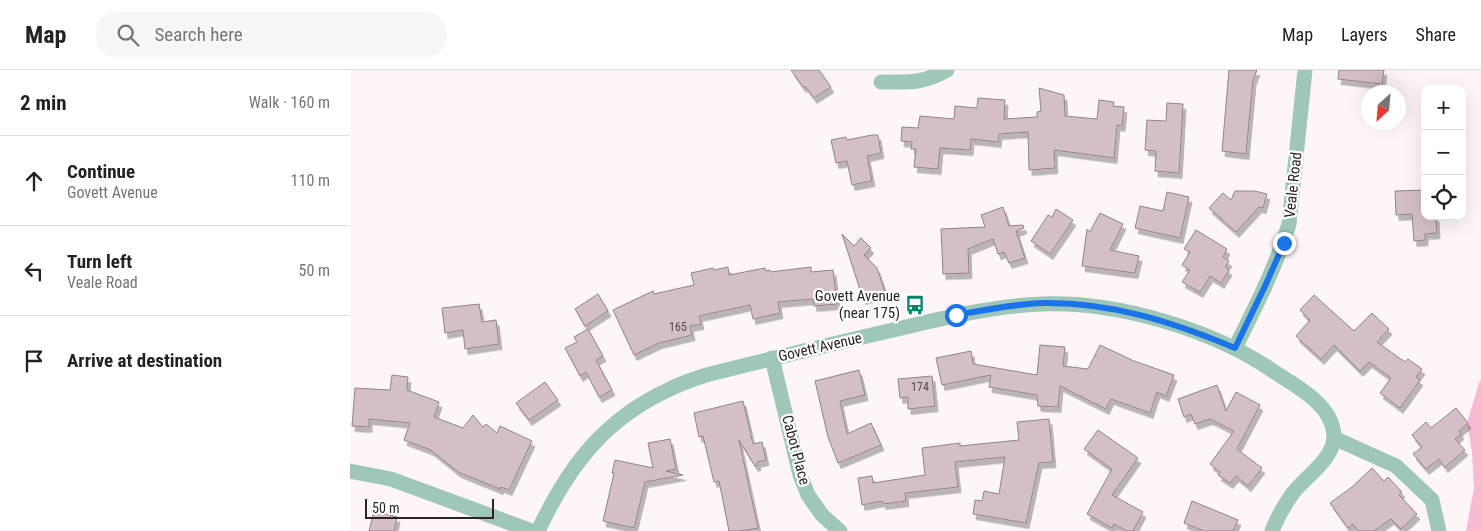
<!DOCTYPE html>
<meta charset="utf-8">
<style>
:root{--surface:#fff;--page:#f6f6f6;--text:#222;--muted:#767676;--line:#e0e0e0}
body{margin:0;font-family:"Roboto Condensed",sans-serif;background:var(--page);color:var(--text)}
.controls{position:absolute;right:15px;top:15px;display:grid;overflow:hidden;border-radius:10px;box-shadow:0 5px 20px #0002}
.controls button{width:45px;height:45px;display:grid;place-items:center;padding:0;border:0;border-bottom:1px solid var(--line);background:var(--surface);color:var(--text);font:25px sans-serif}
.compass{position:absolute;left:1011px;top:15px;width:45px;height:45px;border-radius:50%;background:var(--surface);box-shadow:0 5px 20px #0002;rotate:206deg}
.scale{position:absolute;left:15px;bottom:12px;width:129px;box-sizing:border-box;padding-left:5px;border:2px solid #2b2326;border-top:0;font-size:14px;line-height:18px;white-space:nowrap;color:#2b2326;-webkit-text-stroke:4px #fff;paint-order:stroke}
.stop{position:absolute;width:15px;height:15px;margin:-11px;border:4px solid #1a73e8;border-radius:50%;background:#fff}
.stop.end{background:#1a73e8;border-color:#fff;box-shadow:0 1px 5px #0008}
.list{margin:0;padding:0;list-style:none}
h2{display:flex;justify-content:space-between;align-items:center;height:65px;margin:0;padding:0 20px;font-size:21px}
h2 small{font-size:16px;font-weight:400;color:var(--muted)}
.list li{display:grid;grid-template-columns:32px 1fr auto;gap:15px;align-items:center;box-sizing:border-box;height:90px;padding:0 20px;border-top:1px solid var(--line)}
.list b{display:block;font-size:19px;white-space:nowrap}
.list p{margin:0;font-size:16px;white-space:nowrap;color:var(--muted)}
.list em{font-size:16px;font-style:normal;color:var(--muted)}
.icon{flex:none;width:28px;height:28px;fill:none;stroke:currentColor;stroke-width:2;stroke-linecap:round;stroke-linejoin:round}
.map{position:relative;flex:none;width:1131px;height:461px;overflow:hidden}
header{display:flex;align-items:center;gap:30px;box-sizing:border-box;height:70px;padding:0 25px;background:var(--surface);border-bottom:1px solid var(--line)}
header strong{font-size:24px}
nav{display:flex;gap:28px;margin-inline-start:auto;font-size:18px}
.search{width:350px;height:45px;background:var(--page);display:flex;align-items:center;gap:12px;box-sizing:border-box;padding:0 18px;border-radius:20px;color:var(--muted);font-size:19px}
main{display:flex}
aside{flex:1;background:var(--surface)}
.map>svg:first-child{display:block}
</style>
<header>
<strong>Map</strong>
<div class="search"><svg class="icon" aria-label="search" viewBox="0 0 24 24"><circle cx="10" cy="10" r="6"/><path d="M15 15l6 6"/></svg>Search here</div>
<nav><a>Map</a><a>Layers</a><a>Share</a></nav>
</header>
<main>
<aside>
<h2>2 min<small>Walk · 160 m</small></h2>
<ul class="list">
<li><svg class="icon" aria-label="ahead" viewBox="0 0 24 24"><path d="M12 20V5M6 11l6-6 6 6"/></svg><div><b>Continue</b><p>Govett Avenue</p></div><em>110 m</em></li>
<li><svg class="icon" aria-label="left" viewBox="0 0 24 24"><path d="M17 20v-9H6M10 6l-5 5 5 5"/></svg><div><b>Turn left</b><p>Veale Road</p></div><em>50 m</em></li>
<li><svg class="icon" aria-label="arrive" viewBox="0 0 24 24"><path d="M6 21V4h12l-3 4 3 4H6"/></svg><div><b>Arrive at destination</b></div></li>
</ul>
</aside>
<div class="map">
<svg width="1131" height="461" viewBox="0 0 1131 461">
<defs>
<filter id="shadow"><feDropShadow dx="3" dy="5.5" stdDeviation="0" flood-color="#0004"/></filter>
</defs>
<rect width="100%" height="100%" fill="#fef5f8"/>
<path fill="#f7bad2" d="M 1131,310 L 1131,461 L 1116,461 L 1124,418 L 1122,382 L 1117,353 L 1129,313 Z"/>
<g fill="#d3bfc6" stroke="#948289" filter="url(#shadow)">
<path d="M 441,0 L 469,0 L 481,17 L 464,28 L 455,16 L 453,17 Z"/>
<path d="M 879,0 L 907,0 L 903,10 L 896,84 L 872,81 Z"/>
<path d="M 989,0 L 1034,0 L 1032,14 L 988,9 Z"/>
<path d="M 689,18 L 714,25 L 715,46 L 747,49 L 749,30 L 764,32 L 763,36 L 774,37 L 772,56 L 767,55 L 764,88 L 704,80 L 705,98 L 679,100 L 678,62 L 649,64 L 648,72 L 621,69 L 620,80 L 590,78 L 588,99 L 564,97 L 566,79 L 561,79 L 562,72 L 551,71 L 552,57 L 568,58 L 570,46 L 604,49 L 605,36 L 627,38 L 628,28 L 655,30 L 654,49 L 687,47 L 687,42 L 691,41 Z"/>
<path d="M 817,33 L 833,34 L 829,103 L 805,101 L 806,81 L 795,80 L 797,50 L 816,51 Z"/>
<path d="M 522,65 L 528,65 L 531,83 L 517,86 L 522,111 L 502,115 L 497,91 L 486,93 L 481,70 L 496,67 L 497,70 Z"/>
<path d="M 1075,120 L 1075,146 L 1086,146 L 1087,163 L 1075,164 L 1075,170 L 1064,171 L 1062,144 L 1046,145 L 1045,121 Z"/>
<path d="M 885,121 L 905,121 L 917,124 L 913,138 L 909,137 L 886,162 L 859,138 L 873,123 L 881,130 Z"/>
<path d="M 817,122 L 839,127 L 830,168 L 785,158 L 790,136 L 813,141 Z"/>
<path d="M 653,137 L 659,156 L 673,155 L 674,158 L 666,161 L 675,188 L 659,193 L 654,182 L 648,184 L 643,169 L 618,179 L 619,203 L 593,204 L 591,159 L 635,157 L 631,145 Z"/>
<path d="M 706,139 L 723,150 L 700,184 L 681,171 L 698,145 L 702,147 Z"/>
<path d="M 750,143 L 773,154 L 760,180 L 789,186 L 785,203 L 732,196 L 737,159 L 740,162 Z"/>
<path d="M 846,160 L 877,179 L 873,187 L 879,191 L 875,197 L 879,200 L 871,213 L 860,206 L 850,222 L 832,212 L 840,200 L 832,195 L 840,182 L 834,179 Z"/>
<path d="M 492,164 L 504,176 L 511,168 L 521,178 L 514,185 L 527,198 L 535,222 L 513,229 Z"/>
<path d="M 378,197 L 379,205 L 415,198 L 416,201 L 420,200 L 420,202 L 461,197 L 461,202 L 483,200 L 487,234 L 464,236 L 463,229 L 428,232 L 430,243 L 403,249 L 400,235 L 349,246 L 351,254 L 340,256 L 342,265 L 309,273 L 284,285 L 263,240 L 303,221 L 304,224 L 344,215 L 341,203 L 363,198 L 364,200 Z"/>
<path d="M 248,224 L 258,241 L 235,256 L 225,239 Z"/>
<path d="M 964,225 L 1004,261 L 1022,243 L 1039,259 L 1027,272 L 1055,292 L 1058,289 L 1072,299 L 1066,307 L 1070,310 L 1050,338 L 1030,323 L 1041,308 L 1019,292 L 1010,301 L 984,275 L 971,289 L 946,266 L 960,250 L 950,240 Z"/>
<path d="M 129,234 L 132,252 L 146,250 L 149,274 L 115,279 L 113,260 L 95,263 L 92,238 Z"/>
<path d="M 238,259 L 253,286 L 246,290 L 262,320 L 249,327 L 236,302 L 230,306 L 215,278 L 227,272 L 224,267 Z"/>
<path d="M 690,275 L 715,277 L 713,296 L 738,299 L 750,275 L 784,291 L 824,305 L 816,326 L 807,322 L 800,343 L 761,329 L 756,339 L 710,316 L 708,337 L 688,336 L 687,325 L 639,317 L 641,305 L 592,315 L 586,288 L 621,281 L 623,294 L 687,305 Z"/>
<path d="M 509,300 L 515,325 L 490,331 L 497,364 L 521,353 L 531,375 L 488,393 L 478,367 L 465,311 Z"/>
<path d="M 42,305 L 58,307 L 57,320 L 89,332 L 84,347 L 113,358 L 123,345 L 133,357 L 136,354 L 147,363 L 150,356 L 182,371 L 159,420 L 151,417 L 150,419 L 108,402 L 81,380 L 54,370 L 60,353 L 19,349 L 19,357 L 2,356 L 5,318 L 40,320 Z"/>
<path d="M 582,306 L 585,336 L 558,339 L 558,327 L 550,328 L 548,309 Z"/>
<path d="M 195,312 L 208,330 L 179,350 L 166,333 Z"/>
<path d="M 867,315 L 876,341 L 886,322 L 910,335 L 887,379 L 912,398 L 898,416 L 886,406 L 880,413 L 868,405 L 870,402 L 860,394 L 884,361 L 860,349 L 845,354 L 841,344 L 834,347 L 828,329 Z"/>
<path d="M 393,331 L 403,374 L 412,372 L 416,390 L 407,392 L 408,395 L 405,396 L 389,370 L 408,458 L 391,461 L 379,461 L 369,411 L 364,412 L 353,366 L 349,367 L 344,343 Z"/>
<path d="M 1106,338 L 1118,353 L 1109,361 L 1111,364 L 1105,369 L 1115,380 L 1095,397 L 1089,389 L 1076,399 L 1063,384 L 1072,377 L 1062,365 L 1076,352 L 1081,358 Z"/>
<path d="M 699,349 L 703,392 L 689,393 L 676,453 L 623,444 L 625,430 L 632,431 L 634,421 L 649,424 L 655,387 L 605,392 L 608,417 L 555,423 L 556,431 L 533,434 L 532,431 L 512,435 L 508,408 L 522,406 L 523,413 L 575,405 L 572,378 L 610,373 L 610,376 L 669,370 L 667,352 Z"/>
<path d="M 748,360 L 788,388 L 762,425 L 793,442 L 783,461 L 777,461 L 764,454 L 762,458 L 737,444 L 762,399 L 734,379 Z"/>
<path d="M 320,369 L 326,399 L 316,401 L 333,405 L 295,412 L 284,458 L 253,451 L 264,403 L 262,403 L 265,390 L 303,398 L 298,373 Z"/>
<path d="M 1022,398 L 1034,411 L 1038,407 L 1052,422 L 1049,425 L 1067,444 L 1051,459 L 1041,449 L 1024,461 L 1008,461 L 1003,454 L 998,458 L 980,433 L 1002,417 Z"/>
<path d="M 842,431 L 888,450 L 883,461 L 854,461 L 834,453 Z"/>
<path d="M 24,441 L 47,447 L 44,461 L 19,461 Z"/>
</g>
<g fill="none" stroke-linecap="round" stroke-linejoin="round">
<g stroke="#9ec7b8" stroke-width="15">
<path d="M 531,12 C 558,12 573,14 597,0"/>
<path d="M 885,278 C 905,238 926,197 939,154 L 955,0"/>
<path d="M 422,288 L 450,405 L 458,425 L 472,445 L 490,461"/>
<path d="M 984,368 L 1046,396 L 1082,430 L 1089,461"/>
<path d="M 0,401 L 41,409 L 182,461"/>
<path d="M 188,461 C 218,397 254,349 320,319 C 331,313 344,309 356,305 C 416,290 477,275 539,261 C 589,249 640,236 692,234 C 766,231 862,259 923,301 C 946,316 982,334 984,365 C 985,388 956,406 943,423 C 935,434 927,448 922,461"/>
</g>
</g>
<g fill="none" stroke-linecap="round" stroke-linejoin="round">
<path stroke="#1a73e8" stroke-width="6" d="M 606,245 C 635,240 664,234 693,233 C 761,232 823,252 885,278 L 916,214 L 934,173"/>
</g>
<defs>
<symbol id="bus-bare" viewBox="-9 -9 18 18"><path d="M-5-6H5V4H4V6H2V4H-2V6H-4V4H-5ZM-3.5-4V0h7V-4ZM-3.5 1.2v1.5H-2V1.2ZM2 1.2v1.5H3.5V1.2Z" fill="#058568" stroke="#fff" stroke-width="2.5" paint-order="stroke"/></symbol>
</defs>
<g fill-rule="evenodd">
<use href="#bus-bare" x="551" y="221" width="28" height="28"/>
</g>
<g text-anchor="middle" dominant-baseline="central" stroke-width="4.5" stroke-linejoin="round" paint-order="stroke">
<g font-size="12" fill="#554a4e">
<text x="328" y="257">165</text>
<text x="570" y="317">174</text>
</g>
<g font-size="15" fill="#2b2326" stroke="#fff">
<text transform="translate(943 115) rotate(-84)">Veale Road</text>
<text transform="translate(470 277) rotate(-13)">Govett Avenue</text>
<text transform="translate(446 380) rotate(75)">Cabot Place</text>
</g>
<g font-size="15" fill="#2b2326" stroke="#fff" text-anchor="end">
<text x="550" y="226">Govett Avenue<tspan x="550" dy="17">(near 175)</tspan></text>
</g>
</g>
</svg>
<div class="controls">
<button>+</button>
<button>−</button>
<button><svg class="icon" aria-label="locate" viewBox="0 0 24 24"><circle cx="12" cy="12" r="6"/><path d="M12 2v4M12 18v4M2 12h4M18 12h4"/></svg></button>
</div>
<svg class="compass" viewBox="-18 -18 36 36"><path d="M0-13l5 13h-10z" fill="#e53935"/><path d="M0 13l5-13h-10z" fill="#767676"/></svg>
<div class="scale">50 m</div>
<div class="stop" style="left:606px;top:245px"></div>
<div class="stop end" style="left:934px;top:173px"></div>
</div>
</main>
